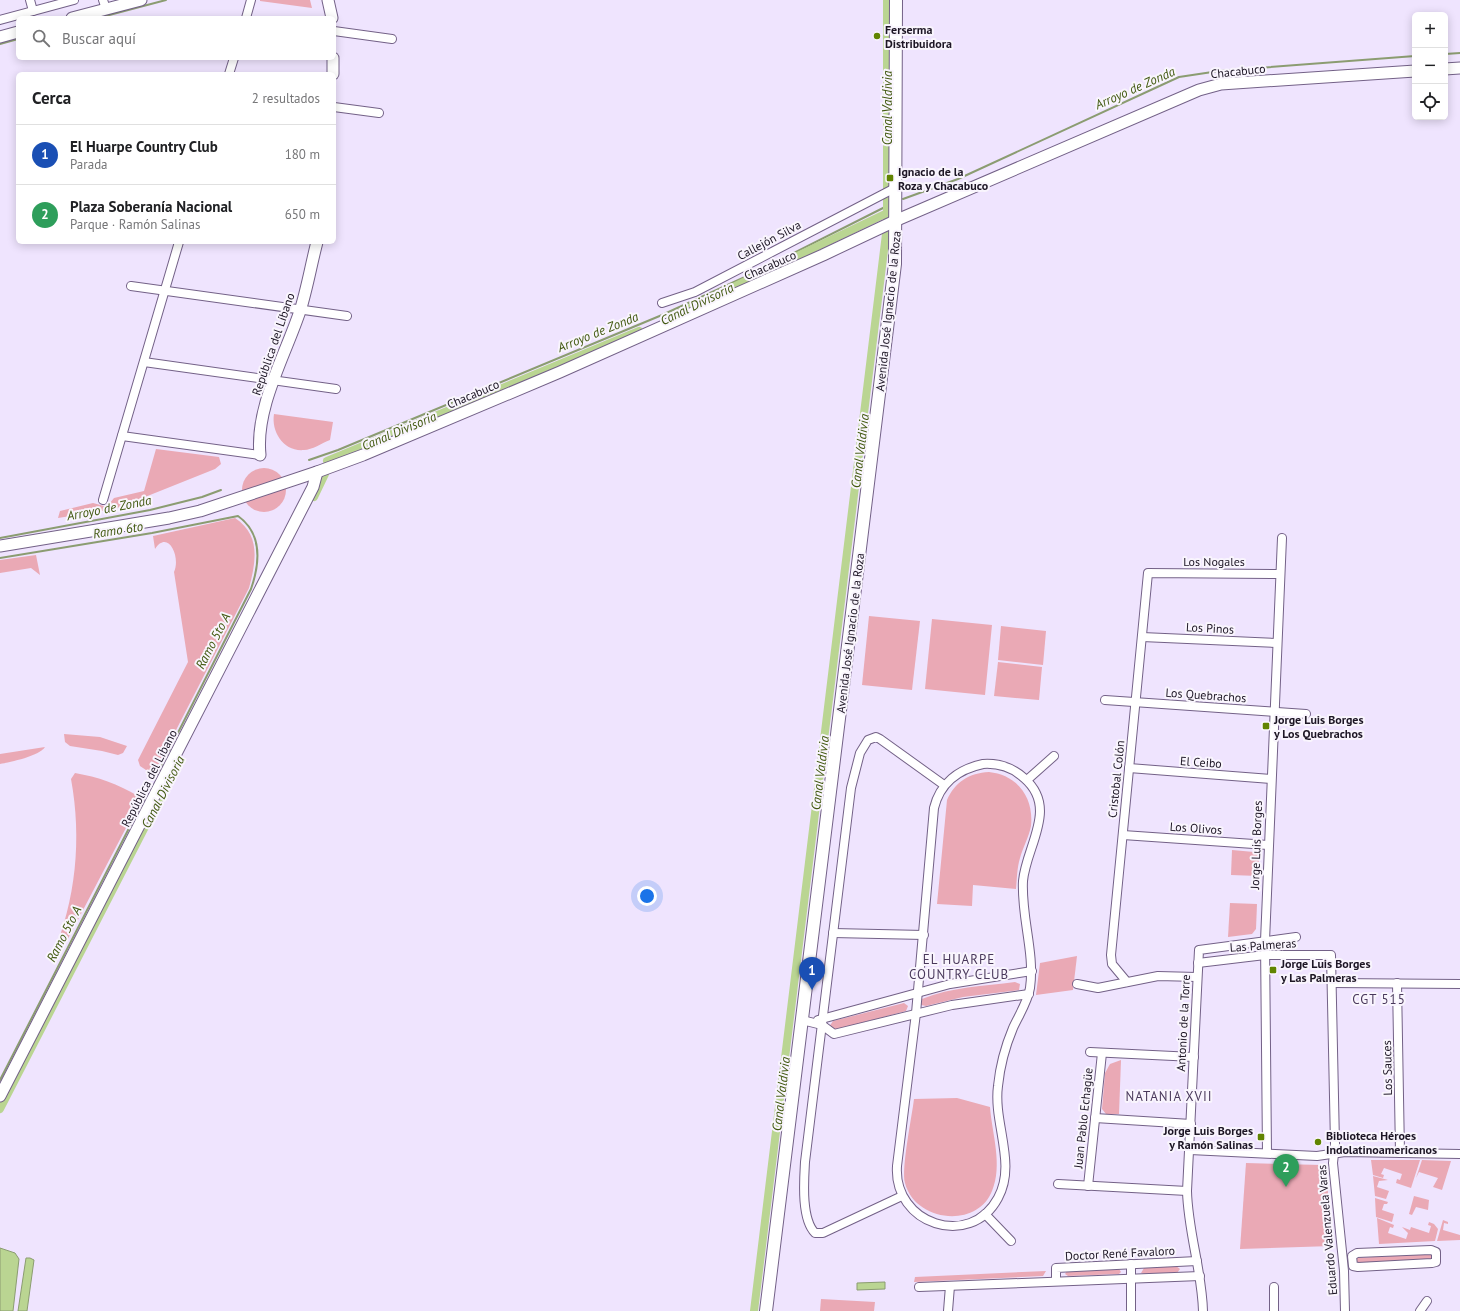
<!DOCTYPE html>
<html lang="es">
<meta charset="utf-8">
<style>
:root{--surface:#fff;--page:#f2f2f2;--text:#202124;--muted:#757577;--line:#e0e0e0;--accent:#618401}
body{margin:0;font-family:"PT Sans",sans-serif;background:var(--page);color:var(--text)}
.controls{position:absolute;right:12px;top:12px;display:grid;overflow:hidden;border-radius:6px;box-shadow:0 2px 10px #0003}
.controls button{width:36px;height:36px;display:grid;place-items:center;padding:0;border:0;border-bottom:1px solid var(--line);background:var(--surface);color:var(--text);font:20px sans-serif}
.you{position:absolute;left:647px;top:896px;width:14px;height:14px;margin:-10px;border:3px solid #fff;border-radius:50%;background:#1a73e8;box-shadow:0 0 0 6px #1a73e833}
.badge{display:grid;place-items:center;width:26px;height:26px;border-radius:50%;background:var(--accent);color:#fff;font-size:13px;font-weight:700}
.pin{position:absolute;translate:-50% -33px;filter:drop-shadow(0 1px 2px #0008)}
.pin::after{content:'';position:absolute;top:21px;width:14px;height:12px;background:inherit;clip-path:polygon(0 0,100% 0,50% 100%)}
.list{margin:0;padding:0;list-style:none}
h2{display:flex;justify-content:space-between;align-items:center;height:52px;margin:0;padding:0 16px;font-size:17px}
h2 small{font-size:13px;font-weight:400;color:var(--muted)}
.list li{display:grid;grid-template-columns:26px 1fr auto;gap:12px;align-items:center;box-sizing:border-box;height:60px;padding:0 16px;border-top:1px solid var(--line)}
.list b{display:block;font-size:15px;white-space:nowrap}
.list p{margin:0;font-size:13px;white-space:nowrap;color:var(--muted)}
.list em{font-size:13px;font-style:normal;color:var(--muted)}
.icon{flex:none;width:22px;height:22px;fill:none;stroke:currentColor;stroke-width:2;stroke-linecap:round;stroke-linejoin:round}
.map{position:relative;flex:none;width:1460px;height:1311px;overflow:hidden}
.search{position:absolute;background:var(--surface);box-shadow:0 2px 10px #0003;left:16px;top:16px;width:320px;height:44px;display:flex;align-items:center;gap:10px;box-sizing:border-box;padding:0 14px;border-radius:6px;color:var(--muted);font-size:15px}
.panel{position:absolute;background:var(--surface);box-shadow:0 2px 10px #0003;left:16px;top:72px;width:320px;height:172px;border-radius:6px}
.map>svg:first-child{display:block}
</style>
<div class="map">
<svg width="1460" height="1311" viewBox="0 0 1460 1311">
<rect width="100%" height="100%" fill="#efe4fe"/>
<g fill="#eaa9b5">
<path d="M 310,0 L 312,8 L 260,1 L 260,0 Z"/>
<path d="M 274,414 L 333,422 L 330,440 C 322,443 312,450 304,450 C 284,452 271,432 274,414 Z"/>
<path d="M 156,449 L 219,457 L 221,464 L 215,469 L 115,509 L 58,518 L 60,511 L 93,503 L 104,506 L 109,504 L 114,498 L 144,491 Z"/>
<circle cx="264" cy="490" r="22"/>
<path d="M 235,518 C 261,535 256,562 249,588 L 155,771 L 149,772 L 140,766 L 138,760 L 188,662 L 174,572 C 181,557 168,529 155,549 L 153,536 Z"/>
<path d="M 36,555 L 40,575 L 31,568 L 0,573 L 0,560 Z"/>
<path d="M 869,616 L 920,621 L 912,690 L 862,685 Z"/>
<path d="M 932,619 L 992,625 L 985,695 L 925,689 Z"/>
<path d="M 1001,626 L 1046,631 L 1043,665 L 998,660 Z"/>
<path d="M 998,662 L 1042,667 L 1039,700 L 994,696 Z"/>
<path d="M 64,734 L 100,737 L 127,746 L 123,753 L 118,755 L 102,751 L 70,746 L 65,742 Z"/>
<path d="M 45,747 C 39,756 11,762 0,764 L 0,754 Z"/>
<path d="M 989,772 C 1018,775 1034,798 1031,826 C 1029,837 1023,847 1020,858 C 1017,868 1017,878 1016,889 L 973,885 L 972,906 L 937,904 L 947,800 C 955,782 969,773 989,772 Z"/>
<path d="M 75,773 C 98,777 118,784 138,796 L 139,803 L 59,956 L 52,957 C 76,900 82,839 71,779 Z"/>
<path d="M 1232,850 L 1254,852 L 1259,856 L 1258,876 L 1231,875 Z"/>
<path d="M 1230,903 L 1257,904 L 1256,929 L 1252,934 L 1228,937 Z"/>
<path d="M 1077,956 L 1073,990 L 1036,995 L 1040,963 Z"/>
<path d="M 1015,982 L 1020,984 L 1019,990 L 963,997 L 926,1006 L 921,1005 L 922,999 C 951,987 984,986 1015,982 Z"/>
<path d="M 904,1003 L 908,1006 L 906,1011 L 835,1030 L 829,1027 L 833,1021 Z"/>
<path d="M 1121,1060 L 1119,1114 L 1106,1114 L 1102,1109 L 1105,1073 L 1110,1064 Z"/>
<path d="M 957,1098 L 990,1107 C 992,1134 1003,1165 992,1191 C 977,1229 915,1222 905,1183 C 901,1169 912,1116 914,1099 Z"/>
<path d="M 1371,1160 L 1420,1160 L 1411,1188 L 1396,1183 L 1397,1179 L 1400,1180 L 1402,1174 L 1384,1168 L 1381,1174 L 1384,1175 L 1383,1178 L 1373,1175 Z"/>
<path d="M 1422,1160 L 1451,1161 L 1442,1190 L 1433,1187 L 1438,1178 L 1419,1172 L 1416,1178 Z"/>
<path d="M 1246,1163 L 1322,1165 L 1326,1167 L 1332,1246 L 1240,1249 Z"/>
<path d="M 1373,1176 L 1388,1180 L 1379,1181 L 1377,1187 L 1389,1191 L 1386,1199 L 1375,1196 Z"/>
<path d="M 1414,1196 L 1429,1200 L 1428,1210 L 1416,1207 L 1412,1215 L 1409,1214 Z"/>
<path d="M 1375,1198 L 1388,1202 L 1387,1204 L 1384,1204 L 1382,1210 L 1394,1214 L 1392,1222 L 1376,1217 Z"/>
<path d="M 1377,1218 L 1394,1225 L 1393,1228 L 1390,1227 L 1388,1233 L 1406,1239 L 1408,1233 L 1402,1227 L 1410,1230 L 1411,1227 L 1429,1233 L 1431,1226 L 1428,1225 L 1429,1222 L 1434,1224 L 1438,1229 L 1435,1241 L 1379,1244 Z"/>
<path d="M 1443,1220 L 1448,1222 L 1448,1224 L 1444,1223 L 1443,1230 L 1460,1235 L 1460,1240 L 1437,1241 Z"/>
<path d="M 1432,1254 L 1434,1259 L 1356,1264 L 1354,1258 Z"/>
<path d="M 1176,1266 L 1180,1269 L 1177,1273 L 1144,1274 L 1141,1273 L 1144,1268 Z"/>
<path d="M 1119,1269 L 1121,1272 L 1119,1274 L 1068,1276 L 1065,1274 L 1067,1271 Z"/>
<path d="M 1046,1271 L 1043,1276 L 914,1282 L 915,1277 Z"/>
<path d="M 821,1299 L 875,1302 L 874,1311 L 820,1311 Z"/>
</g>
<g fill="#bad592" stroke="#8b9c71">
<path d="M 0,1248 L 15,1253 L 19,1259 L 13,1311 L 0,1311 Z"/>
<path d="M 26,1258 L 30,1258 L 34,1260 L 27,1311 L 18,1311 Z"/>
<path d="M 885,1282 L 885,1289 L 857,1290 L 857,1283 Z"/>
</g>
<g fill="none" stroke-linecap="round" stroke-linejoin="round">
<g stroke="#8b9c71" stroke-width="2">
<path d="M 98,18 L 166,0"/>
<path d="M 0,44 L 18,39"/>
<path d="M 1445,54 L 1460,53"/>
<path d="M 903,199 L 958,179 L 1179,77 L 1219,71 L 1415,56"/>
<path d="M 309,460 L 338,450 L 662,315 L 758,271 L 887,206"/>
<path d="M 0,538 L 150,510 L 202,497 L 221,490"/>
<path d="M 0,558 L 152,533 L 238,516 C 263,534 260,563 251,589 L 157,774"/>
<path d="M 0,1080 L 145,797"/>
</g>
<g stroke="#bad592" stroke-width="8">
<path d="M 887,217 L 887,0"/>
<path d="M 673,316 L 887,213"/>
<path d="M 327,461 L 639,331"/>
<path d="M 314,497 L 325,474"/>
<path d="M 0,1109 L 162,794"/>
<path d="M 754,1311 L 886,234"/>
</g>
<defs>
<g id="street">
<path d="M 30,0 L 33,11"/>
<path d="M 103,0 L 106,9"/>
<path d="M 246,18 L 251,0"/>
<path d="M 0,20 L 74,0"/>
<path d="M 334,31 L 392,39"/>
<path d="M 229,74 L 234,58"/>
<path d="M 334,107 L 379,113"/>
<path d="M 131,286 L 347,316"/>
<path d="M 662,303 L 695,292 L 897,187"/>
<path d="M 144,362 L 336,389"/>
<path d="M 122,436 L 260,455"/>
<path d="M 103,500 L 179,242"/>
<path d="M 1142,637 L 1277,643"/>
<path d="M 1105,700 L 1306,714"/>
<path d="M 983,764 C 999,763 1012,767 1024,778 C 1059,808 1026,846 1023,881 C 1021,917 1035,952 1030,988 C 1028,1001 1019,1015 1013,1028 C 1005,1047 1000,1066 998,1086 C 993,1123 1017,1164 998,1198 C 970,1250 893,1224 897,1166 L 916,1013 L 934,808 C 940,783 959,769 983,764 Z"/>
<path d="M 1129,768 L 1271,779"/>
<path d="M 1027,780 L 1054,756"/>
<path d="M 1123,835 L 1268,845"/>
<path d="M 833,933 L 924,935"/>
<path d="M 1198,963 L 1265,955 L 1331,955 L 1335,1144 L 1333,1163 L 1344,1271 L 1345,1311"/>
<path d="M 1127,982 L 1112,964 L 1111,955 L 1148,573 L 1280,574"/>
<path d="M 1332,983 L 1460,984"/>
<path d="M 1397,983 L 1400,1153"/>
<path d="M 1077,984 L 1098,988 L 1158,976 L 1197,977"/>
<path d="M 802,1020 L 822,1025 L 834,1034 L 952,1005 L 1029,994"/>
<path d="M 818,1020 L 950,984 L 1032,971"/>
<path d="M 1090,1052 L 1194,1057"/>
<path d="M 1095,1118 L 1191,1124"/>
<path d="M 1190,1150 L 1317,1156 L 1345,1152 L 1460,1154"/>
<path d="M 1267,1153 L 1265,941 L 1282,538"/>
<path d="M 1058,1184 L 1187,1191"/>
<path d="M 1088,1186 L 1102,1053"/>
<path d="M 902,1196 L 823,1233 L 815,1233 C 801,1219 804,1180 805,1162 L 851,788 L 860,753 L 868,740 L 876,737 L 880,739 L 944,785"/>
<path d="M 985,1214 L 1011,1241"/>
<path d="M 1431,1250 L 1436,1252 L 1436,1262 L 1432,1263 L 1358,1267 L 1353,1266 L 1352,1256 L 1357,1253 Z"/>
<path d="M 1131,1264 L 1131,1311"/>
<path d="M 1056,1281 L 1056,1268 L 1197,1261"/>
<path d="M 919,1287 L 1200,1276"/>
<path d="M 1274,1287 L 1274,1311"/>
<path d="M 948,1311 L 950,1286"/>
<path d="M 1203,1311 C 1202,1271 1188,1232 1187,1191 L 1199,950 L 1296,937"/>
<path d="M 1420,1311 L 1427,1301"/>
</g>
<g id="secondary">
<path d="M 328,0 L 332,18"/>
<path d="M 72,18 L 141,0"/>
<path d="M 0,37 L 18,32"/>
<path d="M 333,58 L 333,74"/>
<path d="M 1445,69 L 1460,68"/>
<path d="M 260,455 C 255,408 285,356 300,311 C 307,289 311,265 317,242"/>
<path d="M 0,546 L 169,518 L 200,511 L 317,472 L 363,455 L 560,372 L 823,255 L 897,220 L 1199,90 L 1221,84 L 1415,71"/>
<path d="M 0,1096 L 313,487 L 317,472"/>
</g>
<path id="primary" d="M 766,1311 L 895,264 L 896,0"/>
</defs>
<use href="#street" stroke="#736187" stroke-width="10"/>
<use href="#secondary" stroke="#736187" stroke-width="13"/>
<use href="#primary" stroke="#736187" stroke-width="14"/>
<use href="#street" stroke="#fff" stroke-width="8"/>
<use href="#secondary" stroke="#fff" stroke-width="11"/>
<use href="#primary" stroke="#fff" stroke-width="12"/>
</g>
<g fill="#618401" stroke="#f9f5fd" stroke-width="1.5">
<circle cx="877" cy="36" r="4"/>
<rect x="886" y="174" width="8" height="8" rx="2"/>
<rect x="1262" y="722" width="8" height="8" rx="2"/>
<rect x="1269" y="966" width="8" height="8" rx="2"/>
<rect x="1257" y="1133" width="8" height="8" rx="2"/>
<circle cx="1318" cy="1142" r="4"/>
</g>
<g text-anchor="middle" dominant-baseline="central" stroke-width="4" stroke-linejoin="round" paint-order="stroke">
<g font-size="12" font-weight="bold" fill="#1d1625" stroke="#f9f5fd" text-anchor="start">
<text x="885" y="29">Ferserma<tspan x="885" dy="14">Distribuidora</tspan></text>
<text x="898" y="171">Ignacio de la<tspan x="898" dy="14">Roza y Chacabuco</tspan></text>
<text x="1274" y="719">Jorge Luis Borges<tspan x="1274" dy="14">y Los Quebrachos</tspan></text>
<text x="1281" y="963">Jorge Luis Borges<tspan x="1281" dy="14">y Las Palmeras</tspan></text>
<text x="1253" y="1130" text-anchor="end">Jorge Luis Borges<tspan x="1253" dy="14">y Ramón Salinas</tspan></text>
<text x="1326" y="1135">Biblioteca Héroes<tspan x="1326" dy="14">Indolatinoamericanos</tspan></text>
</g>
<g font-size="12" fill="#1d1625" stroke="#f9f5fd">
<text transform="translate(1238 71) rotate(-6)">Chacabuco</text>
<text transform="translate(769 240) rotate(-28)">Callejón Silva</text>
<text transform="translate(770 265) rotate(-24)">Chacabuco</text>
<text transform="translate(888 311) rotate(-84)">Avenida José Ignacio de la Roza</text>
<text transform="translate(273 344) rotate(-71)">República del Líbano</text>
<text transform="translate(473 394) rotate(-23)">Chacabuco</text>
<text x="1214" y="561">Los Nogales</text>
<text transform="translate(1210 628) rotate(3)">Los Pinos</text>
<text transform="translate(850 633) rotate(-83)">Avenida José Ignacio de la Roza</text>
<text transform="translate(1206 695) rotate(4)">Los Quebrachos</text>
<text transform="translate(1201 762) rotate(4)">El Ceibo</text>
<text transform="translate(149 778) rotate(-63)">República del Líbano</text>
<text transform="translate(1116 779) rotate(-84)">Cristobal Colón</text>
<text transform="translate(1196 828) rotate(4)">Los Olivos</text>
<text transform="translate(1256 845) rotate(-88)">Jorge Luis Borges</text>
<text transform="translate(1263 945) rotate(-4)">Las Palmeras</text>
<text transform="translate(1183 1023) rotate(-87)">Antonio de la Torre</text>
<text transform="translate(1387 1068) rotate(-91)">Los Sauces</text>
<text transform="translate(1083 1118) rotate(-84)">Juan Pablo Echagüe</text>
<text transform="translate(1327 1230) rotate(-95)">Eduardo Valenzuela Varas</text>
<text transform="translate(1120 1253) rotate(-3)">Doctor René Favaloro</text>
</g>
<g font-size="13" font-style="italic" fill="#435a12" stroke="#f9f5fd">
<text transform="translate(1135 88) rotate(-24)">Arroyo de Zonda</text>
<text transform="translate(887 108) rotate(-90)">Canal Valdivia</text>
<text transform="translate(697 304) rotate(-26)">Canal Divisoria</text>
<text transform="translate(598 332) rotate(-22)">Arroyo de Zonda</text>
<text transform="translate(399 431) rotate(-23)">Canal Divisoria</text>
<text transform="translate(860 451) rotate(-83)">Canal Valdivia</text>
<text transform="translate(109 508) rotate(-11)">Arroyo de Zonda</text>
<text transform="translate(118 530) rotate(-9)">Ramo 6to</text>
<text transform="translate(213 641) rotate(-63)">Ramo 5to A</text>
<text transform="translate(820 773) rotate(-83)">Canal Valdivia</text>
<text transform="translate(163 792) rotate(-63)">Canal Divisoria</text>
<text transform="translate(64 934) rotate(-63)">Ramo 5to A</text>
<text transform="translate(781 1094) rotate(-83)">Canal Valdivia</text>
</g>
<g font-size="13" letter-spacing="1" fill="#49385b" stroke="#f9f5fd">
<text x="959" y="959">EL HUARPE<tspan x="959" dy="15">COUNTRY CLUB</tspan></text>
<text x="1379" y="999">CGT 515</text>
<text x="1169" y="1096">NATANIA XVII</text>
</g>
</g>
</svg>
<div class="controls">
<button>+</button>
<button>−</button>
<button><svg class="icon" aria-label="locate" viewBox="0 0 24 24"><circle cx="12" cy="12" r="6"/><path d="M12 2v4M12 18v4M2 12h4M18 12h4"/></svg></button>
</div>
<div class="you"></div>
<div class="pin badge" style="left:812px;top:990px;background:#1a4fb4">1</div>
<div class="pin badge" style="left:1286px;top:1187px;background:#2e9e5b">2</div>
<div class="search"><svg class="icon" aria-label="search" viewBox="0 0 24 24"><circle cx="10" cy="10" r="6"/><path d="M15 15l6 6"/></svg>Buscar aquí</div>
<section class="panel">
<h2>Cerca<small>2 resultados</small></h2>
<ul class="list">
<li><span class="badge" style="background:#1a4fb4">1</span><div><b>El Huarpe Country Club</b><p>Parada</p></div><em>180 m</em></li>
<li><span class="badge" style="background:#2e9e5b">2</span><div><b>Plaza Soberanía Nacional</b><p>Parque · Ramón Salinas</p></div><em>650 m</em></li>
</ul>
</section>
</div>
